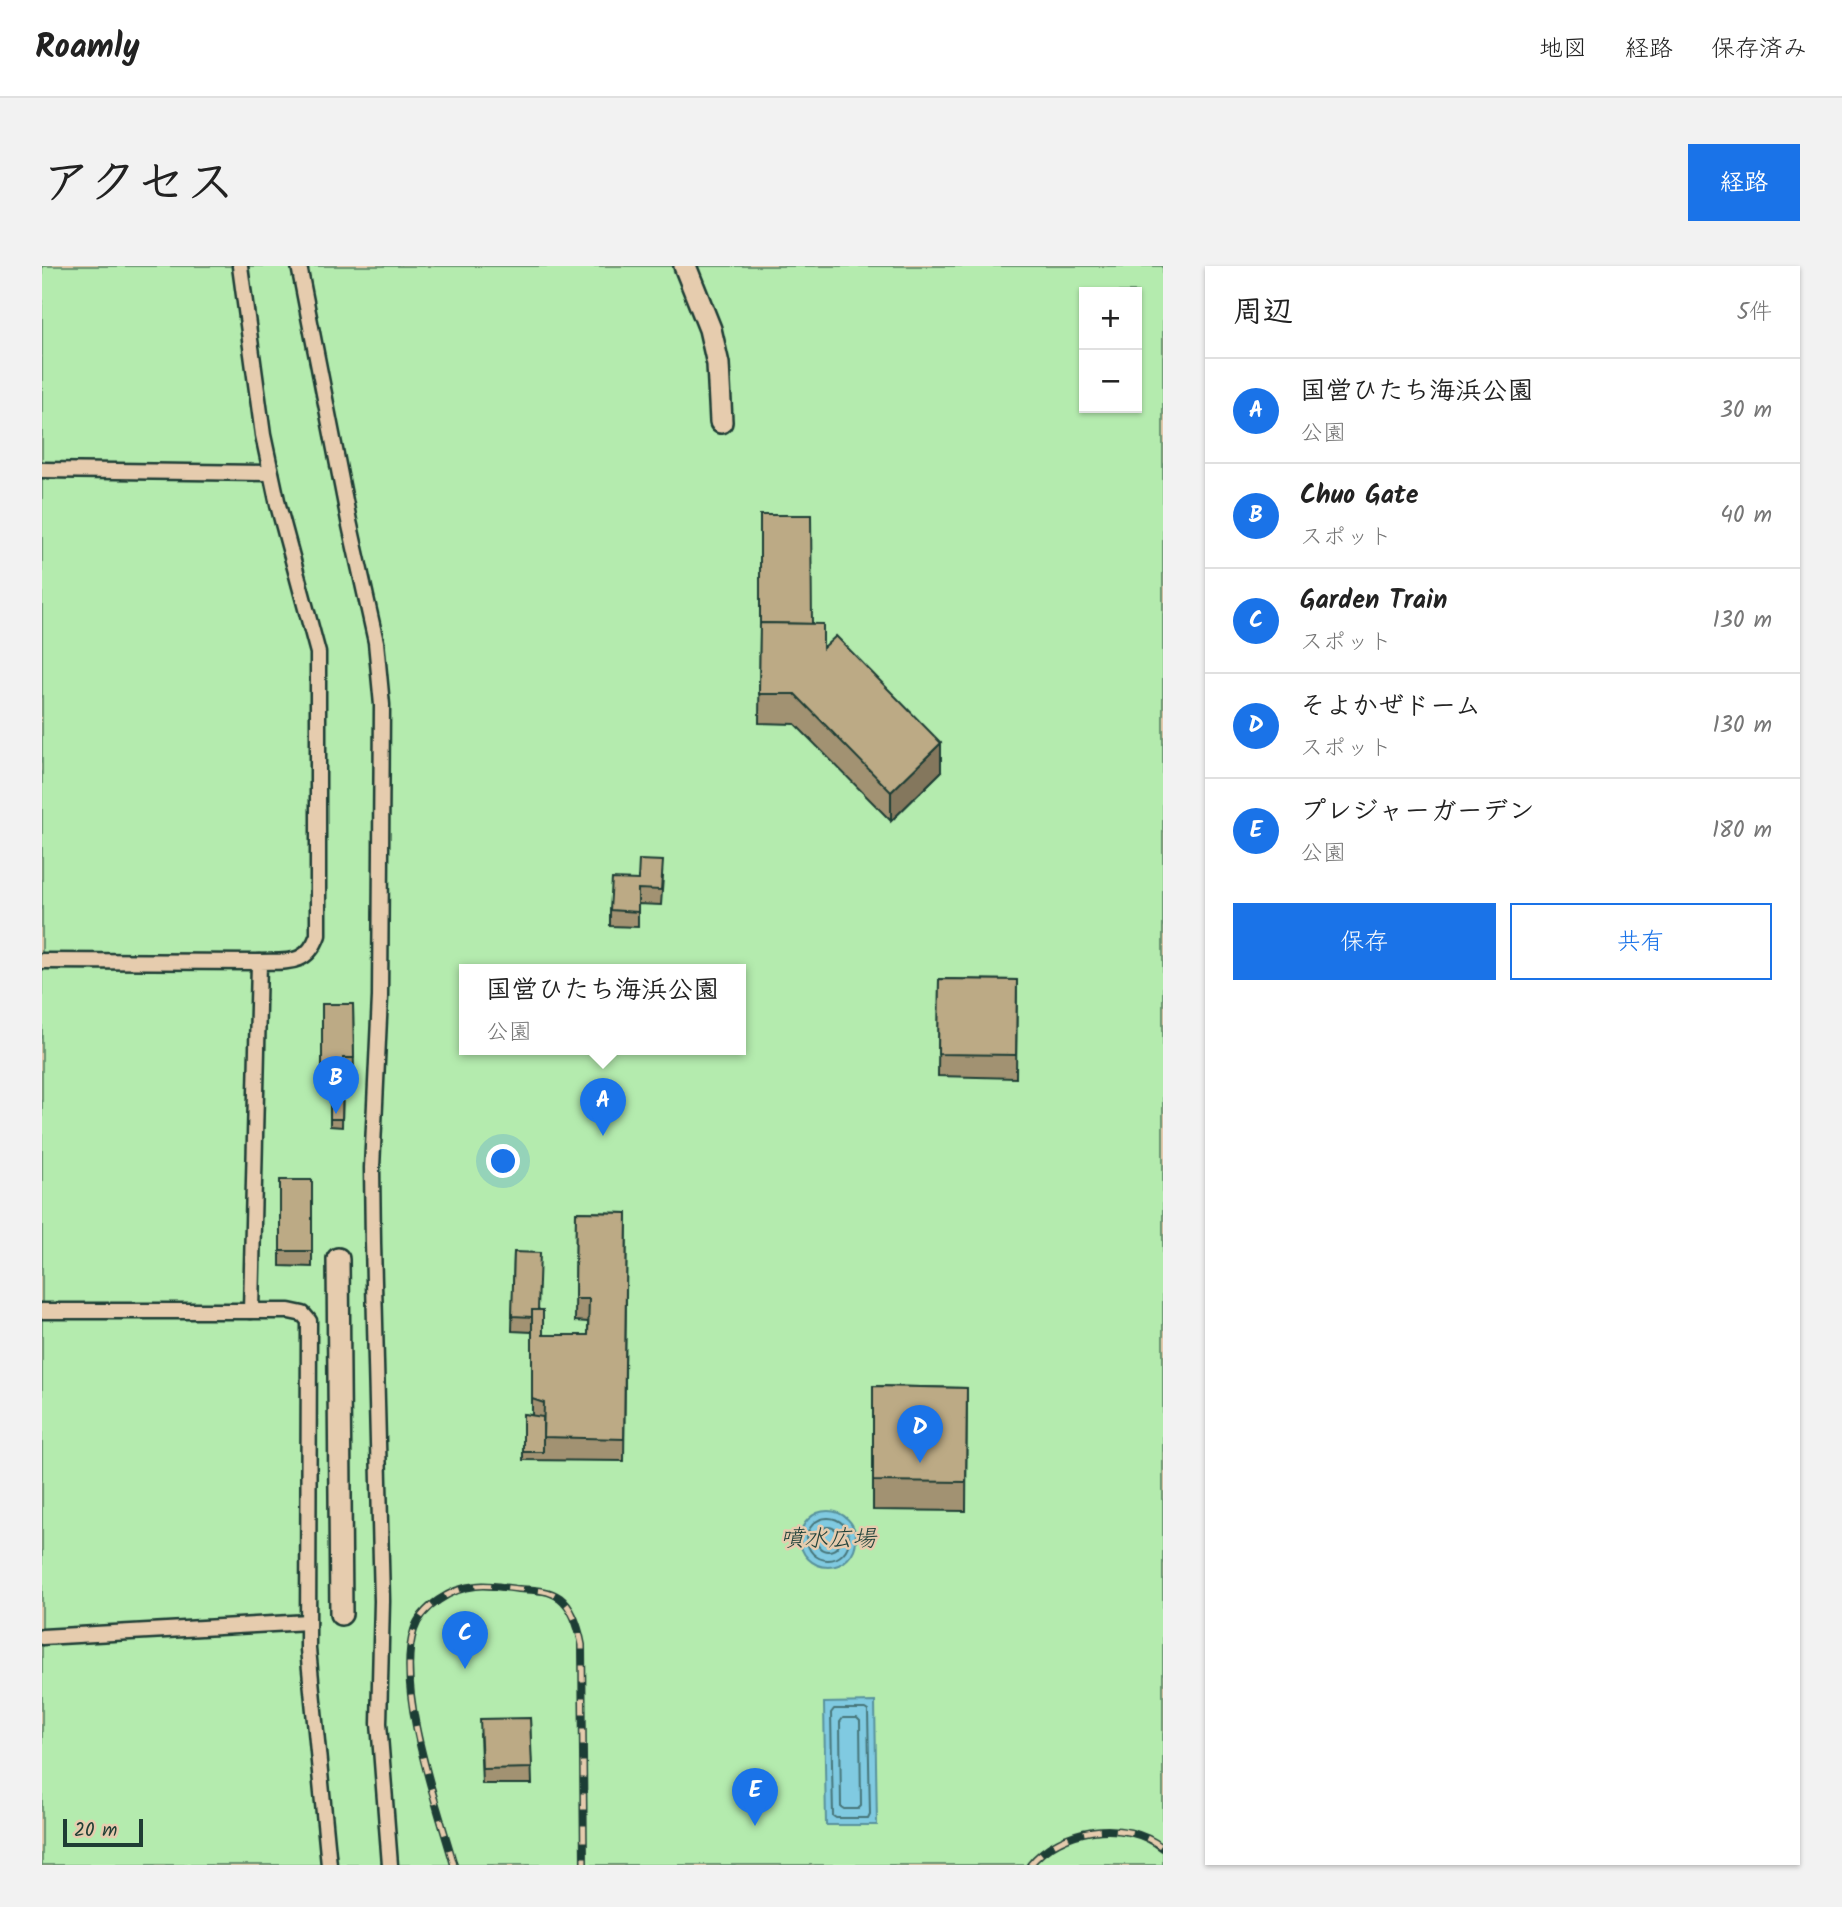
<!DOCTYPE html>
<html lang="ja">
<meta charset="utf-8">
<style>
:root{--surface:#fff;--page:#f2f2f2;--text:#222;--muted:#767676;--line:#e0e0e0;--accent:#1a73e8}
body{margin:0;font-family:Kalam,"Klee One",sans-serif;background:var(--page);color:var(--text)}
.controls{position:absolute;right:21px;top:21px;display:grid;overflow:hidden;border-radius:0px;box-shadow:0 2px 5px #0004}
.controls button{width:63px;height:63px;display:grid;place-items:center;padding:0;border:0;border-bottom:2px solid var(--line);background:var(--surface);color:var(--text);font:35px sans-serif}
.scale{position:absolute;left:21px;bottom:18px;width:80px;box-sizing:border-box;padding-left:7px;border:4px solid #1f3d34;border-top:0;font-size:19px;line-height:24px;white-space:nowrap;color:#1f3d34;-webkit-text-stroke:5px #e6ccae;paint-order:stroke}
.you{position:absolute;left:462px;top:896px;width:24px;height:24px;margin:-18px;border:5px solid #fff;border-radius:50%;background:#1a73e8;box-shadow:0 0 0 10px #1a73e833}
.badge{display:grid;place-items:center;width:46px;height:46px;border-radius:50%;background:var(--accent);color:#fff;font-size:23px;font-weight:700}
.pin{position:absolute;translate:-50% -58px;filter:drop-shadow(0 2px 4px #0008)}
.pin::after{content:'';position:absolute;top:37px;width:24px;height:21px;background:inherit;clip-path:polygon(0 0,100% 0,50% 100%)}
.popup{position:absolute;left:417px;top:698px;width:287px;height:91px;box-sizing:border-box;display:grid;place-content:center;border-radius:0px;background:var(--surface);filter:drop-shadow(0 2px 5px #0005);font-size:23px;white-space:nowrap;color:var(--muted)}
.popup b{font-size:26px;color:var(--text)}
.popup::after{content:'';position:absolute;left:50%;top:100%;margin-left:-14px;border:14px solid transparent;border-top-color:var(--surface)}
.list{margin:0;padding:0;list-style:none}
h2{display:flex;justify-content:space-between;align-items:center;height:91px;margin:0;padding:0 28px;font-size:30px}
h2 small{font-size:23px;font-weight:400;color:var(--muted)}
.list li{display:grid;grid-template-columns:46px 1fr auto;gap:21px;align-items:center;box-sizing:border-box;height:105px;padding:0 28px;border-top:2px solid var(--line)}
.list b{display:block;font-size:26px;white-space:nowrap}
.list p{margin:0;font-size:23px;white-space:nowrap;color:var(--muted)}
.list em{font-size:23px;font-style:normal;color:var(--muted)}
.actions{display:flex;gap:14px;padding:21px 28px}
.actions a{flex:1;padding:16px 0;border:2px solid var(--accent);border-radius:0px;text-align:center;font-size:24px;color:var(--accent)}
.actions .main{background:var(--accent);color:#fff}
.map{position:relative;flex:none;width:1121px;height:1599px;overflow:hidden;border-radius:0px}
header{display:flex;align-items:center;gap:42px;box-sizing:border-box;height:98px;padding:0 35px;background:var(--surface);border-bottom:2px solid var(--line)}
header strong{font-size:33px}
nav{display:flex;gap:38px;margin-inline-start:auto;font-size:24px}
.intro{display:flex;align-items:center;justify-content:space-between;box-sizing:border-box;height:168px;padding:0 42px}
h1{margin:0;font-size:49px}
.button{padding:18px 32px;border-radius:0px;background:var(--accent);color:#fff;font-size:24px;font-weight:700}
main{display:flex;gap:42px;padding:0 42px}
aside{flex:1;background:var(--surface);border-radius:0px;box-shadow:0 2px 5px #0004}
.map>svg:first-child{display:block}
</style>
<header>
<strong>Roamly</strong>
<nav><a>地図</a><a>経路</a><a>保存済み</a></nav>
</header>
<div class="intro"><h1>アクセス</h1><a class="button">経路</a></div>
<main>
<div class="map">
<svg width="1121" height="1599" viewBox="0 0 1121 1599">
<rect width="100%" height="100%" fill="#e6ccae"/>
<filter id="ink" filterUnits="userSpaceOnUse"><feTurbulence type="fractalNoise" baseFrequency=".0143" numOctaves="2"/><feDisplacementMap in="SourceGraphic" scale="14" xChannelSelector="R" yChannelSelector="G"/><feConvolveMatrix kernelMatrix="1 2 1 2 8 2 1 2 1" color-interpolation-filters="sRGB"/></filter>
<g filter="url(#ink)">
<path fill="#b4ebae" stroke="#6a9471" stroke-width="2" fill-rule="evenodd" d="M 0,0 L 1121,0 L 1121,1599 L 0,1599 ZM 1042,26 L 1095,26 L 1095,142 L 1042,142 ZM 423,704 L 699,704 L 699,784 L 423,784 Z"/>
<g fill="#80cae1" stroke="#59929c" stroke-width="2">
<circle cx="786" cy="1273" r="28"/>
<path d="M 833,1436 L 835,1559 L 784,1559 L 782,1437 Z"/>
</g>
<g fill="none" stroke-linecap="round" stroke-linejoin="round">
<g stroke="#467579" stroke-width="2">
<circle cx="786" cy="1273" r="21"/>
<circle cx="786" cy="1273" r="12"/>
<path d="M 792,1443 L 823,1443 L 826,1445 L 828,1548 L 826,1552 L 794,1552 L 791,1550 L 789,1447 Z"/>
<path d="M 801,1452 L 815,1452 L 818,1455 L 819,1540 L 816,1543 L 802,1543 L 799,1541 L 798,1456 Z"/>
</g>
<defs>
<g id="service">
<path d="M 198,0 L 221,169 L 236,239 L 276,387 L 276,669 C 265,700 245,695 217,696 L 209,1045 L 247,1045 L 261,1048 L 267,1055 L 266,1383 L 287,1599"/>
<path d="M 257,0 L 307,255 L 334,376 L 340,439 L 338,731 L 330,902 L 331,977 L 340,1335 L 337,1457 L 348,1599"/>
<path d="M 0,204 L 229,207"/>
<path d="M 0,695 L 217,696"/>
<path d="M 0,1045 L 209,1045"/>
<path d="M 0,1371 L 266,1356"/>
</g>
<g id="pedestrian">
<path d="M 643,0 L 668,63 L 676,98 L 679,156"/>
<path d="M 296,993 L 299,1348"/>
</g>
</defs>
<use href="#service" stroke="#1f3d34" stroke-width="19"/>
<use href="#pedestrian" stroke="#1f3d34" stroke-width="26"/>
<use href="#service" stroke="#e6ccae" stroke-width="14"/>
<use href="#pedestrian" stroke="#e6ccae" stroke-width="21"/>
<defs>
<g id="rail">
<path d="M 412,1599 C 395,1539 353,1423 372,1364 C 379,1341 410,1322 434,1320 C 447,1318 463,1322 477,1323 C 490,1324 506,1323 518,1332 C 531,1342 537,1363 540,1379 L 542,1599"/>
<path d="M 988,1599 C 1018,1562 1082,1551 1121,1582"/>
</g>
</defs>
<use href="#rail" stroke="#1f3d34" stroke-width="8"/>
<use href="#rail" stroke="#e6ccae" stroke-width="5" stroke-dasharray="16" stroke-linecap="butt"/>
</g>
<g fill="#a29272" stroke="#1f3d34" stroke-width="2">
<path d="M 770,358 L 781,382 L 899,506 L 849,555 L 753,458 L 717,457 L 718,362 Z"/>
<path d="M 621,611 L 619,639 L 596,638 L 596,661 L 568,660 L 568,644 L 596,614 Z"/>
<path d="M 897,713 L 975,714 L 974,812 L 896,810 Z"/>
<path d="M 280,738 L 311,738 L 312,807 L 301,808 L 300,861 L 288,860 L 288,816 L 280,816 Z"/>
<path d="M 238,914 L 270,914 L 270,1001 L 238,1000 Z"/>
<path d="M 534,946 L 585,947 L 582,1195 L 481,1194 L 481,1148 L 490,1149 L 490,1066 L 470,1065 L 472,986 L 497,1044 L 501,1069 L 546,1069 L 546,1056 L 533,1055 Z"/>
<path d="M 831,1120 L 925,1122 L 924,1245 L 831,1244 Z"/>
<path d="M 488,1452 L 490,1518 L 440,1518 L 438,1468 Z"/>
</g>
<path fill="#84775d" stroke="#1f3d34" stroke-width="2" d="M 899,477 L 899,506 L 849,555 L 849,526 Z"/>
<g fill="#bcaa85" stroke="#1f3d34" stroke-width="2">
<path d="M 718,249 L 769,249 L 770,358 L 718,357 L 718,358 Z"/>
<path d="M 718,357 L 781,358 L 781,382 L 794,370 L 899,477 L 849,526 L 753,428 L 717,428 Z"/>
<path d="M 597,594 L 621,595 L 619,624 L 596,623 L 596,646 L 568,644 L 570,613 L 596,614 Z"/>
<path d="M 897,713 L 975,714 L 974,789 L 896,788 Z"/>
<path d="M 280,738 L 311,738 L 312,792 L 301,792 L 301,801 L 280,801 Z"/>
<path d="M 288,808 L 301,808 L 300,853 L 288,853 Z"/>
<rect x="238" y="914" width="32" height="71"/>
<path d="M 534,946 L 585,947 L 582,1173 L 501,1171 L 502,1137 L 490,1133 L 490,1044 L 501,1044 L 501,1069 L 546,1069 L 547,1033 L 533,1033 Z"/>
<path d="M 472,986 L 498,987 L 496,1044 L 490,1044 L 490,1051 L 470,1050 Z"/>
<path d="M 831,1120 L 925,1122 L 924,1216 L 831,1215 Z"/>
<path d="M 481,1148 L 501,1151 L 501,1186 L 481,1186 Z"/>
<path d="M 488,1452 L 490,1502 L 440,1503 L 438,1453 Z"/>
</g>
</g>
<g text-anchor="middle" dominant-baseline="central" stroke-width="5" stroke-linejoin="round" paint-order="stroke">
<g font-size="24" font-style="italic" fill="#24443d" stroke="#e6ccae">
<text x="786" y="1273">噴水広場</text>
</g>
</g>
</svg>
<div class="controls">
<button>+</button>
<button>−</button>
</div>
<div class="scale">20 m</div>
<div class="you"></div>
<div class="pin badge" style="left:561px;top:870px">A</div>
<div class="popup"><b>国営ひたち海浜公園</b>公園</div>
<div class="pin badge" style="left:294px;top:848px">B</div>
<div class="pin badge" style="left:423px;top:1403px">C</div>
<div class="pin badge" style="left:878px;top:1197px">D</div>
<div class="pin badge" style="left:713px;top:1560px">E</div>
</div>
<aside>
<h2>周辺<small>5件</small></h2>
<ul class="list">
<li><span class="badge">A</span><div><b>国営ひたち海浜公園</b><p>公園</p></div><em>30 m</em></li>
<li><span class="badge">B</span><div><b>Chuo Gate</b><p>スポット</p></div><em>40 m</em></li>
<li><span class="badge">C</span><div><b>Garden Train</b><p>スポット</p></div><em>130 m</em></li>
<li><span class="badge">D</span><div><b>そよかぜドーム</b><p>スポット</p></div><em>130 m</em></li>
<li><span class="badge">E</span><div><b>プレジャーガーデン</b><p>公園</p></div><em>180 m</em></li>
</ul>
<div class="actions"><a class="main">保存</a><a>共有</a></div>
</aside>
</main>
